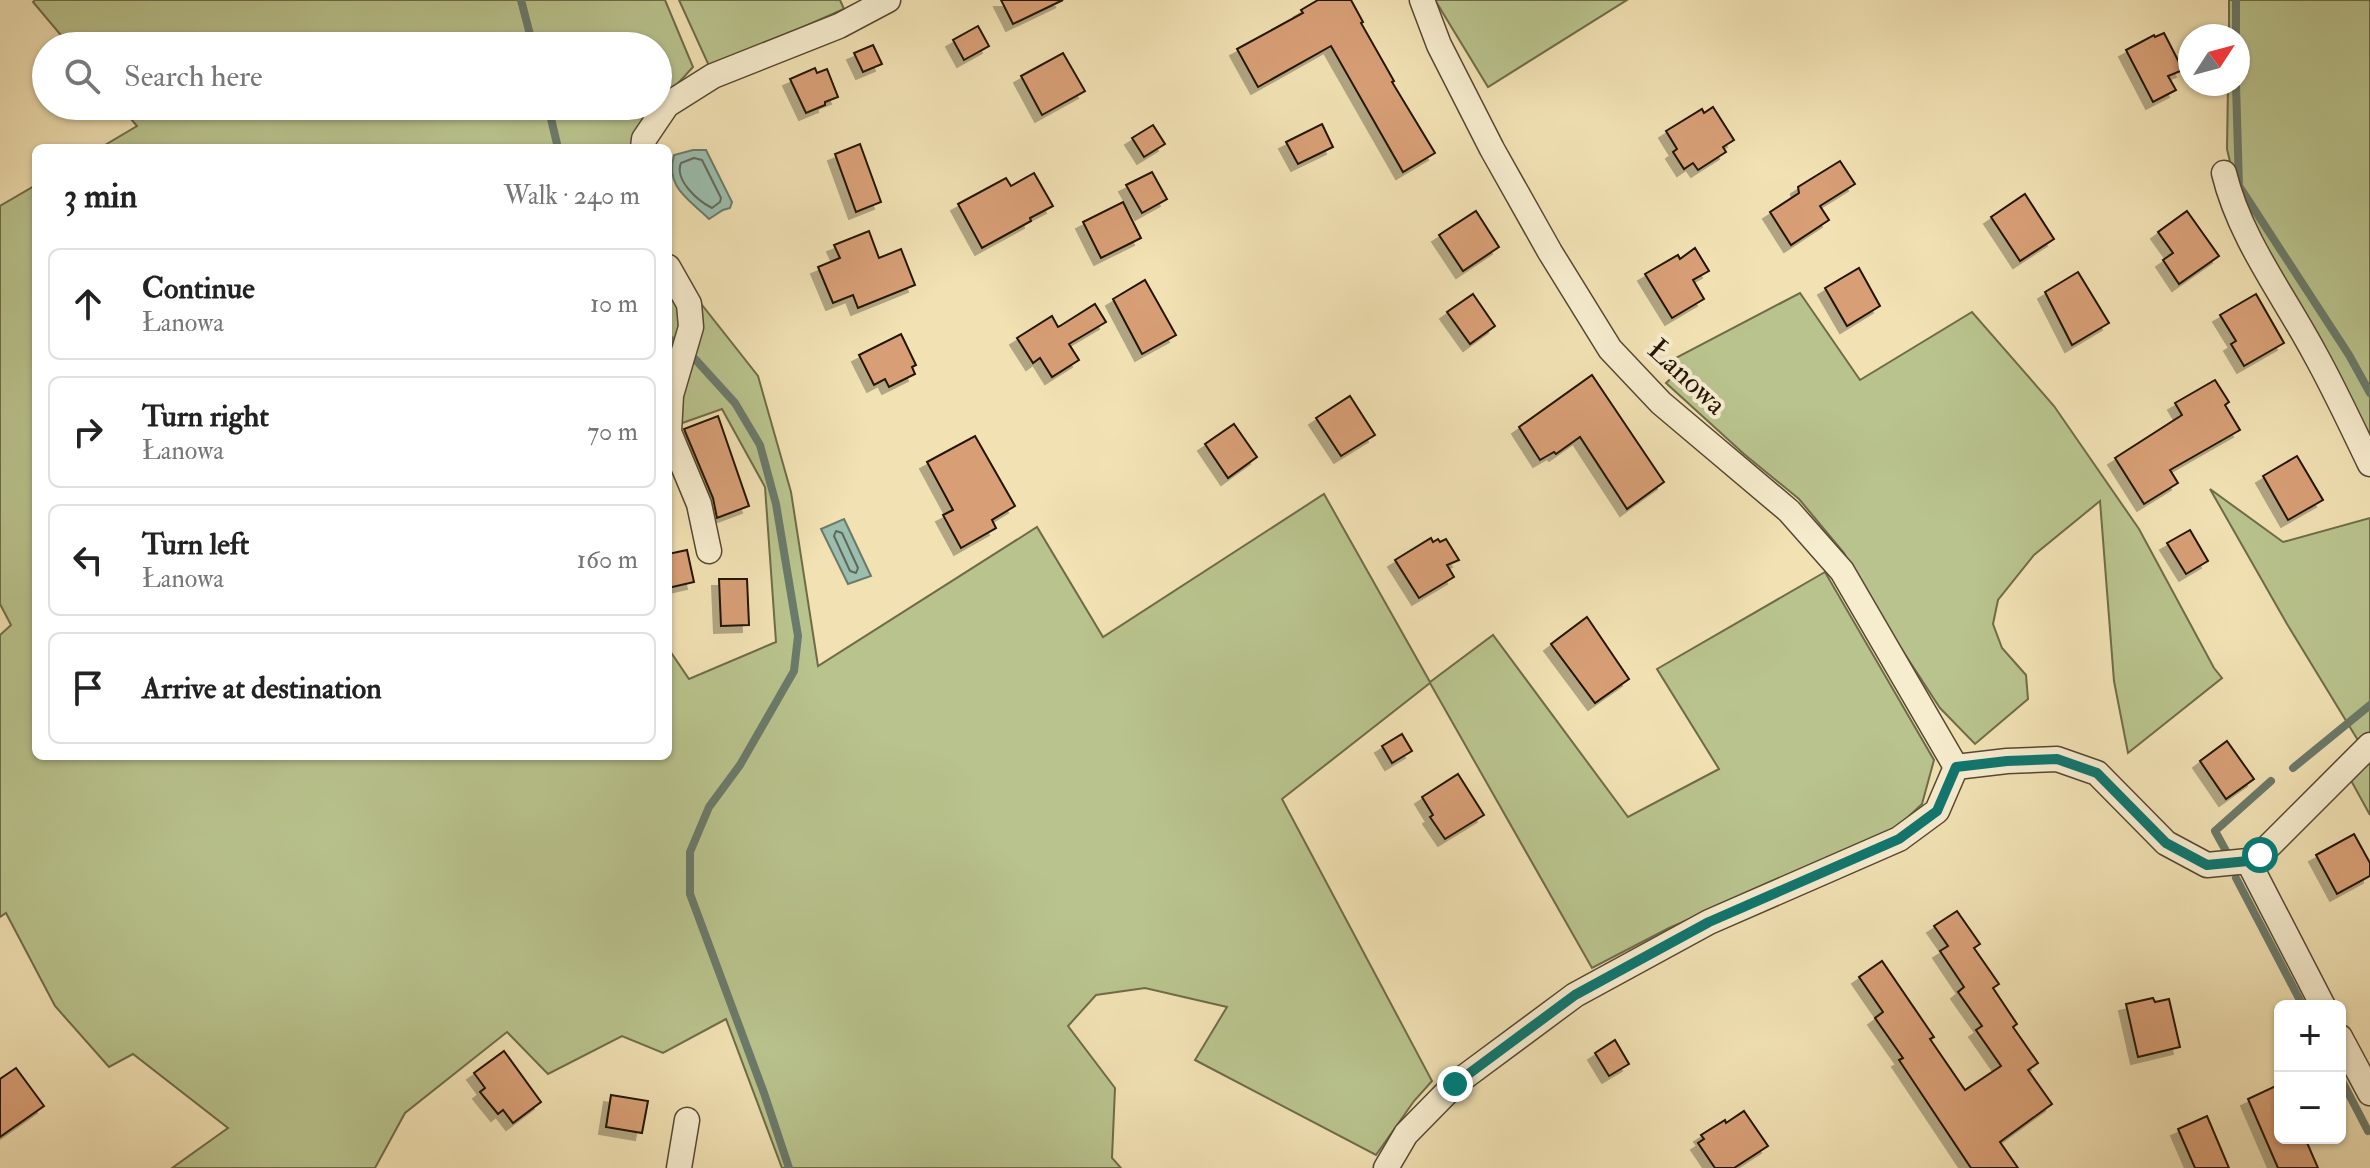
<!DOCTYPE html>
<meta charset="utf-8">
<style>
:root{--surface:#fff;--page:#f2f2f2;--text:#222;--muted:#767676;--line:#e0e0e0}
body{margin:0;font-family:"IM FELL Double Pica",serif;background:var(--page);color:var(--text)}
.controls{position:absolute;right:24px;bottom:24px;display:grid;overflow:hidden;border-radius:12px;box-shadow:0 2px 6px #0004}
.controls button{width:72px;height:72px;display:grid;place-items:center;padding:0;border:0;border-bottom:2px solid var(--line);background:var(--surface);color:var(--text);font:40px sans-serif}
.compass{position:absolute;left:2178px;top:24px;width:72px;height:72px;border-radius:50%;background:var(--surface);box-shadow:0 2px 6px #0004;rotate:54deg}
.stop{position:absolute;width:24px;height:24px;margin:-18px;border:6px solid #0f766e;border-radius:50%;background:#fff}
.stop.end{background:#0f766e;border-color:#fff;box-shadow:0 2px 8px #0008}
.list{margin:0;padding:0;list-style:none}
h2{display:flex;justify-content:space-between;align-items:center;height:104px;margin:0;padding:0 32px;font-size:34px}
h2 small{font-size:26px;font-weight:400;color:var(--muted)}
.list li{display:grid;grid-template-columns:52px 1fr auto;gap:24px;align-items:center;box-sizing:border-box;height:112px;margin:0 16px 16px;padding:0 16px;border:2px solid var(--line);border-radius:12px}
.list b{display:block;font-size:30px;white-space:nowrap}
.list p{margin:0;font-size:26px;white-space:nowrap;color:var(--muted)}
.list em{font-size:26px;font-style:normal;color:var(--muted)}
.icon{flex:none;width:44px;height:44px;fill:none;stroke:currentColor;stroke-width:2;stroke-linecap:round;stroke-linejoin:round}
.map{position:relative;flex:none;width:2370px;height:1168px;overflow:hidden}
.search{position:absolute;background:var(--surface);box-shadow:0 2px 6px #0004;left:32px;top:32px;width:640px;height:88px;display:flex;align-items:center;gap:20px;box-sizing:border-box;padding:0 28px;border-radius:44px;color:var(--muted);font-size:30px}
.panel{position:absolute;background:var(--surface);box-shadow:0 2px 6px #0004;left:32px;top:144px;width:640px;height:616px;border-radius:12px}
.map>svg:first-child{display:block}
</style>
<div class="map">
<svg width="2370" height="1168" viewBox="0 0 2370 1168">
<defs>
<filter id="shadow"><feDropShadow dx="-7" dy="7" stdDeviation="0" flood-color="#0004"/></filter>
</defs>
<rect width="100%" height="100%" fill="#f1e1b3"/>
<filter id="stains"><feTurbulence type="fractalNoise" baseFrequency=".0025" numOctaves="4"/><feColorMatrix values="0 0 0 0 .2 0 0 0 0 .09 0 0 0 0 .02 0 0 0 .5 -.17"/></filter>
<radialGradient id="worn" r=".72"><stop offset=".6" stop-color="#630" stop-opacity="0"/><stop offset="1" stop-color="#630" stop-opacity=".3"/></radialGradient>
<g fill="#b9c38d" stroke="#6e6c48" stroke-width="2">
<path d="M 35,0 L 665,0 L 693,67 L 658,105 L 658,46 L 70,46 L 33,2 Z"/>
<path d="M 679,0 L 840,0 L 844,9 L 710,68 Z"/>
<path d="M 1435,0 L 1627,0 L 1488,87 Z"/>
<path d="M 2229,0 L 2370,0 L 2370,446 L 2239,200 L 2227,149 L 2228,84 L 2238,84 L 2238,36 L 2229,36 Z"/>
<path d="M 120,106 L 657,106 L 636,148 L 100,148 L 137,126 Z"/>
<path d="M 36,185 L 36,756 L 668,756 L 668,648 L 689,679 L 776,642 L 765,487 L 722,409 L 668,428 L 668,267 L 676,272 L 758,376 L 791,492 L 818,666 L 1037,527 L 1103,637 L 1324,494 L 1430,682 L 1493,635 L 1628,817 L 1719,769 L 1657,669 L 1825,572 L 1934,760 L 1922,804 L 1893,831 L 1669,928 L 1592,968 L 1430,683 L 1282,799 L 1432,1081 L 1414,1101 L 1376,1155 L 1195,1060 L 1227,1007 L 1145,988 L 1096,995 L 1068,1026 L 1115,1088 L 1112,1158 L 1121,1168 L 782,1168 L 726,1019 L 663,1053 L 622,1036 L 548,1074 L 507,1032 L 405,1113 L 375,1168 L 172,1168 L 228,1128 L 133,1054 L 109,1067 L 55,1006 L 6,913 L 0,917 L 0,635 L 11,625 L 0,604 L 0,206 Z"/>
<path d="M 1800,293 L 1860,380 L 1972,312 L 2054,406 L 2139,529 L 2214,668 L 2222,678 L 2128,753 L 2114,681 L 2100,501 L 2034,555 L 1998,600 L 1993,624 L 2002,648 L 2026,675 L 2028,699 L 1975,744 L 1940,708 L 1878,613 L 1844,553 L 1799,499 L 1744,454 L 1666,383 L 1677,373 L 1668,362 Z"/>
<path d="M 2210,489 L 2283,542 L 2370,518 L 2370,733 L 2359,742 L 2287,624 Z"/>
<path d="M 2370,754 L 2370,815 L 2348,775 Z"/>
</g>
<g fill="#9bbeae" stroke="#6b7a6a" stroke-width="2">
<path d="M 693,150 L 706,150 L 732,202 L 730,208 L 723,210 L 709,219 C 689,199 665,188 674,155 Z"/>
<path d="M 844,519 L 871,576 L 848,584 L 821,529 Z"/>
</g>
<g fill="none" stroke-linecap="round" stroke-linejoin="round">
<g stroke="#606959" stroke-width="2">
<path d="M 694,158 L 702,160 L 721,198 L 720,202 L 712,208 C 698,201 674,180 681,163 Z"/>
<path d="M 836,531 L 842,533 L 858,568 L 856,573 L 850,571 L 834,536 Z"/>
</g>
<g stroke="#6b7a6a" stroke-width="8">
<path d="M 521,0 L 533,46"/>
<path d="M 2236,36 L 2236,0"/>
<path d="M 2236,84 L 2239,186 L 2349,355 L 2370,393"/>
<path d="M 548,106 L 558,148"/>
<path d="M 668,337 L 676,346"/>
<path d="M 695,359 L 735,403 L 760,445 L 776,504 L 798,636 L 794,671 L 740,765 L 709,807 L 690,852 L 690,894 L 764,1093 L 789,1168"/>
<path d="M 2293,768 L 2370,705"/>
<path d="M 2226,851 L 2215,831 L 2271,781"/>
<path d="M 2236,878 L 2303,1006"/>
<path d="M 2340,1077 L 2368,1131"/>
</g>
</g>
<g fill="#d89f76" stroke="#241404" stroke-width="2" filter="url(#shadow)">
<path d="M 1001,0 L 1063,0 L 1013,24 Z"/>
<path d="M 1318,0 L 1351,0 L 1363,22 L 1361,23 L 1394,81 L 1392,82 L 1435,153 L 1403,172 L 1331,46 L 1258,87 L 1237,49 L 1303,13 L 1301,10 Z"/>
<path d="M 978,26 L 989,46 L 964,60 L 953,40 Z"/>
<path d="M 2164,33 L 2183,70 L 2168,76 L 2176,90 L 2153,102 L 2126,50 L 2154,35 L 2155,37 Z"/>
<path d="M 873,45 L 882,64 L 863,72 L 854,53 Z"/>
<path d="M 1063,53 L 1085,91 L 1042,115 L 1021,76 Z"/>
<path d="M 815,68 L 817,73 L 827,69 L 838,97 L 825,102 L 825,105 L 806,113 L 790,79 Z"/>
<path d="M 1713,107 L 1734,140 L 1723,147 L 1726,152 L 1698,170 L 1693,163 L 1684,169 L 1673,152 L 1677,149 L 1666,131 L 1702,109 L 1704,113 Z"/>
<path d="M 1322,124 L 1333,147 L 1298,164 L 1286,142 Z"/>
<path d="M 1153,125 L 1165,144 L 1144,157 L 1132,138 Z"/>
<path d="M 860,144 L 881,202 L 856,212 L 835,154 Z"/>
<path d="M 1840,161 L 1855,184 L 1820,206 L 1829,220 L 1791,245 L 1770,212 L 1799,193 L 1798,187 Z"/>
<path d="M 1152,172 L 1167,199 L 1142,213 L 1126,185 Z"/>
<path d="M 1034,173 L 1053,206 L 1030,218 L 1031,221 L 982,248 L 958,204 L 1006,178 L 1011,186 Z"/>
<path d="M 2025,194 L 2054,239 L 2020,261 L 1991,217 Z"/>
<path d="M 1123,202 L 1141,238 L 1101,258 L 1083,222 Z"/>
<path d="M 1476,211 L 1499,247 L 1463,271 L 1439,235 Z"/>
<path d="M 2187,211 L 2219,256 L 2179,284 L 2163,260 L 2173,253 L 2158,232 Z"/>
<path d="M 869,231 L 879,258 L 901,249 L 915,285 L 858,308 L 853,295 L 833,303 L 818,267 L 840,258 L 834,245 Z"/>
<path d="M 1695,248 L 1709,271 L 1693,280 L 1704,299 L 1672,318 L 1645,274 L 1678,255 L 1680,259 Z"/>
<path d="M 1859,268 L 1880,306 L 1847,326 L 1825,288 Z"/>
<path d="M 2078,272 L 2109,323 L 2072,345 L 2045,292 Z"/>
<path d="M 1145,280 L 1176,335 L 1142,354 L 1113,299 Z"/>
<path d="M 1473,294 L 1495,326 L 1470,344 L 1447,312 Z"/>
<path d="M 2256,294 L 2284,343 L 2244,366 L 2231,344 L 2236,341 L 2220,315 Z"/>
<path d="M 1095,304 L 1106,322 L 1069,344 L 1079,360 L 1052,377 L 1040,358 L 1033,363 L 1017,338 L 1052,316 L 1058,327 L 1060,326 Z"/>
<path d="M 901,334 L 916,365 L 912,367 L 915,374 L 889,387 L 885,379 L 874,385 L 859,355 Z"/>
<path d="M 1592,375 L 1664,482 L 1627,509 L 1580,437 L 1556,454 L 1554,452 L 1540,460 L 1519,427 Z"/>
<path d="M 2215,380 L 2229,402 L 2225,405 L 2240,430 L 2170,470 L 2178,483 L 2144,504 L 2115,458 L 2182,415 L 2175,403 Z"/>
<path d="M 1350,396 L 1375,435 L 1341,456 L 1316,418 Z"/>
<path d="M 718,416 L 749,506 L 717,518 L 713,498 L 684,429 Z"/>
<path d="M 1234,424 L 1257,457 L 1228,478 L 1205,444 Z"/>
<path d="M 975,436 L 1015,506 L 992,520 L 996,528 L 961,548 L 943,515 L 953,510 L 927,462 Z"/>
<path d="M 2297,456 L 2323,500 L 2288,520 L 2263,476 Z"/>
<path d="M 2190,530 L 2208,561 L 2186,574 L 2167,543 Z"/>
<path d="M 1431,538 L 1433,542 L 1438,539 L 1440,542 L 1446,539 L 1459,560 L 1447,565 L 1454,577 L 1419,598 L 1395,560 Z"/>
<path d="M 687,550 L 694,582 L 668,588 L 668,554 Z"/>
<path d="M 719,579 L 747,579 L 749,625 L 721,626 Z"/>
<path d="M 1587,617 L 1629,679 L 1595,703 L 1551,644 Z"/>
<path d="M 1402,734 L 1412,751 L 1392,763 L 1382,746 Z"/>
<path d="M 2227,741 L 2254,779 L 2226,799 L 2200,761 Z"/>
<path d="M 1458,774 L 1484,815 L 1445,839 L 1430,817 L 1433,815 L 1422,797 Z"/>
<path d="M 2354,834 L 2370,863 L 2370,876 L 2337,894 L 2316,855 Z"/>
<path d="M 1957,911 L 1980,944 L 1974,948 L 1999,984 L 1993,988 L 2017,1024 L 2013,1027 L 2038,1063 L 2028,1070 L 2052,1104 L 2000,1142 L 2018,1168 L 1971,1168 L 1899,1060 L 1903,1058 L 1875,1018 L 1883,1012 L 1859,977 L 1882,961 L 1934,1037 L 1930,1039 L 1965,1090 L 2001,1066 L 1976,1030 L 1982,1026 L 1958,992 L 1964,987 L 1940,951 L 1948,946 L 1934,926 Z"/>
<path d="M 2153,998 L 2155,1002 L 2169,999 L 2180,1047 L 2138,1057 L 2126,1004 Z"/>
<path d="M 1615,1040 L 1629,1064 L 1609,1076 L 1595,1053 Z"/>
<path d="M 504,1051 L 541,1102 L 513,1123 L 503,1110 L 498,1114 L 480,1092 L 485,1088 L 474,1073 Z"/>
<path d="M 16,1068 L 44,1106 L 0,1137 L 0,1079 Z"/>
<path d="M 2280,1084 L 2280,1138 L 2305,1138 L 2318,1168 L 2278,1168 L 2248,1099 Z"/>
<path d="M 611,1095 L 648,1101 L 642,1133 L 606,1127 Z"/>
<path d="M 1744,1111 L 1768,1146 L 1734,1168 L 1715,1168 L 1698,1143 L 1704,1139 L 1701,1135 L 1725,1120 L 1726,1123 Z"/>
<path d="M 2207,1116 L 2229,1168 L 2195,1168 L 2178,1129 Z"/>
</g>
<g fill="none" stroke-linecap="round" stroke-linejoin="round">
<defs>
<g id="street">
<path d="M 1422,0 L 1439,45 L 1492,149 L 1550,252 L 1610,349 L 1661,403 L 1789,511 L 1842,571 L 1956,767"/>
<path d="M 643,148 L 644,139 L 667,105 L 713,76 L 839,26 L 888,0"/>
<path d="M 2224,173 C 2240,239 2283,294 2315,354 C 2335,390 2352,427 2370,464"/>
<path d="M 668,267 L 689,304 L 691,327 L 671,395 L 669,432 L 699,504 L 709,551"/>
<path d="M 1956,767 L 2007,761 L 2057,759 L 2097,773 L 2166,843 L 2207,865 L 2248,861 L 2323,1006"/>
<path d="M 2248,861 L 2260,855 L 2370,745"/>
<path d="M 2340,1037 L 2370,1093"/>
<path d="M 679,1168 L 687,1120"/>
<path d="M 1386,1168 L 1406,1134 L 1455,1084 L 1575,995 L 1709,922 L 1899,839 L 1937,811 L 1956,767"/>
</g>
</defs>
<use href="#street" stroke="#574730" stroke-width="27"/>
<use href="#street" stroke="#f6ecce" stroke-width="24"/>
</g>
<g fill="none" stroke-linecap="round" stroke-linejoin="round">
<path stroke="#0f766e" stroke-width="10" d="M 1455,1084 L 1575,995 L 1709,922 L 1899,839 L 1937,811 L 1956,767 L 2007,761 L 2057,759 L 2097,773 L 2166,843 L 2207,865 L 2248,861 L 2260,855"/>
</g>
<g text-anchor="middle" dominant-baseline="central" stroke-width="8" stroke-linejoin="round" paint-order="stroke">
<g font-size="30" fill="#241404" stroke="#f6ecce">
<text transform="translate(1687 377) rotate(43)">Łanowa</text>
</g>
</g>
<rect width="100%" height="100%" filter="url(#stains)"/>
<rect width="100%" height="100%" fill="url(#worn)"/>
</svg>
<div class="controls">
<button>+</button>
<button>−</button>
</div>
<svg class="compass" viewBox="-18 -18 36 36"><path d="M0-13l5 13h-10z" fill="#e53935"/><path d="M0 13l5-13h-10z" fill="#767676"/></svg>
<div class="stop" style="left:2260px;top:855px"></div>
<div class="stop end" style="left:1455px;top:1084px"></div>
<div class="search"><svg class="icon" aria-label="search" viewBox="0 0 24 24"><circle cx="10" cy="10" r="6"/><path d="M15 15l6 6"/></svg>Search here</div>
<section class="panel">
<h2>3 min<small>Walk · 240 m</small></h2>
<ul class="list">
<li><svg class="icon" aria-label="ahead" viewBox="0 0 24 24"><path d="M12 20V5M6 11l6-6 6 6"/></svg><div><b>Continue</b><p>Łanowa</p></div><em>10 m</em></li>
<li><svg class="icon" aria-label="right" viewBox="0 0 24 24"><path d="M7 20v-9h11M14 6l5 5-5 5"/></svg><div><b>Turn right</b><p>Łanowa</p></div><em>70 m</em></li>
<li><svg class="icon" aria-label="left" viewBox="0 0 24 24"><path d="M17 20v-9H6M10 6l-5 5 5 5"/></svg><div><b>Turn left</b><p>Łanowa</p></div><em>160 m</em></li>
<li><svg class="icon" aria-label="arrive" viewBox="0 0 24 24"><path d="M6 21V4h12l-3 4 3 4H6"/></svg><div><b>Arrive at destination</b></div></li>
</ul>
</section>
</div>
